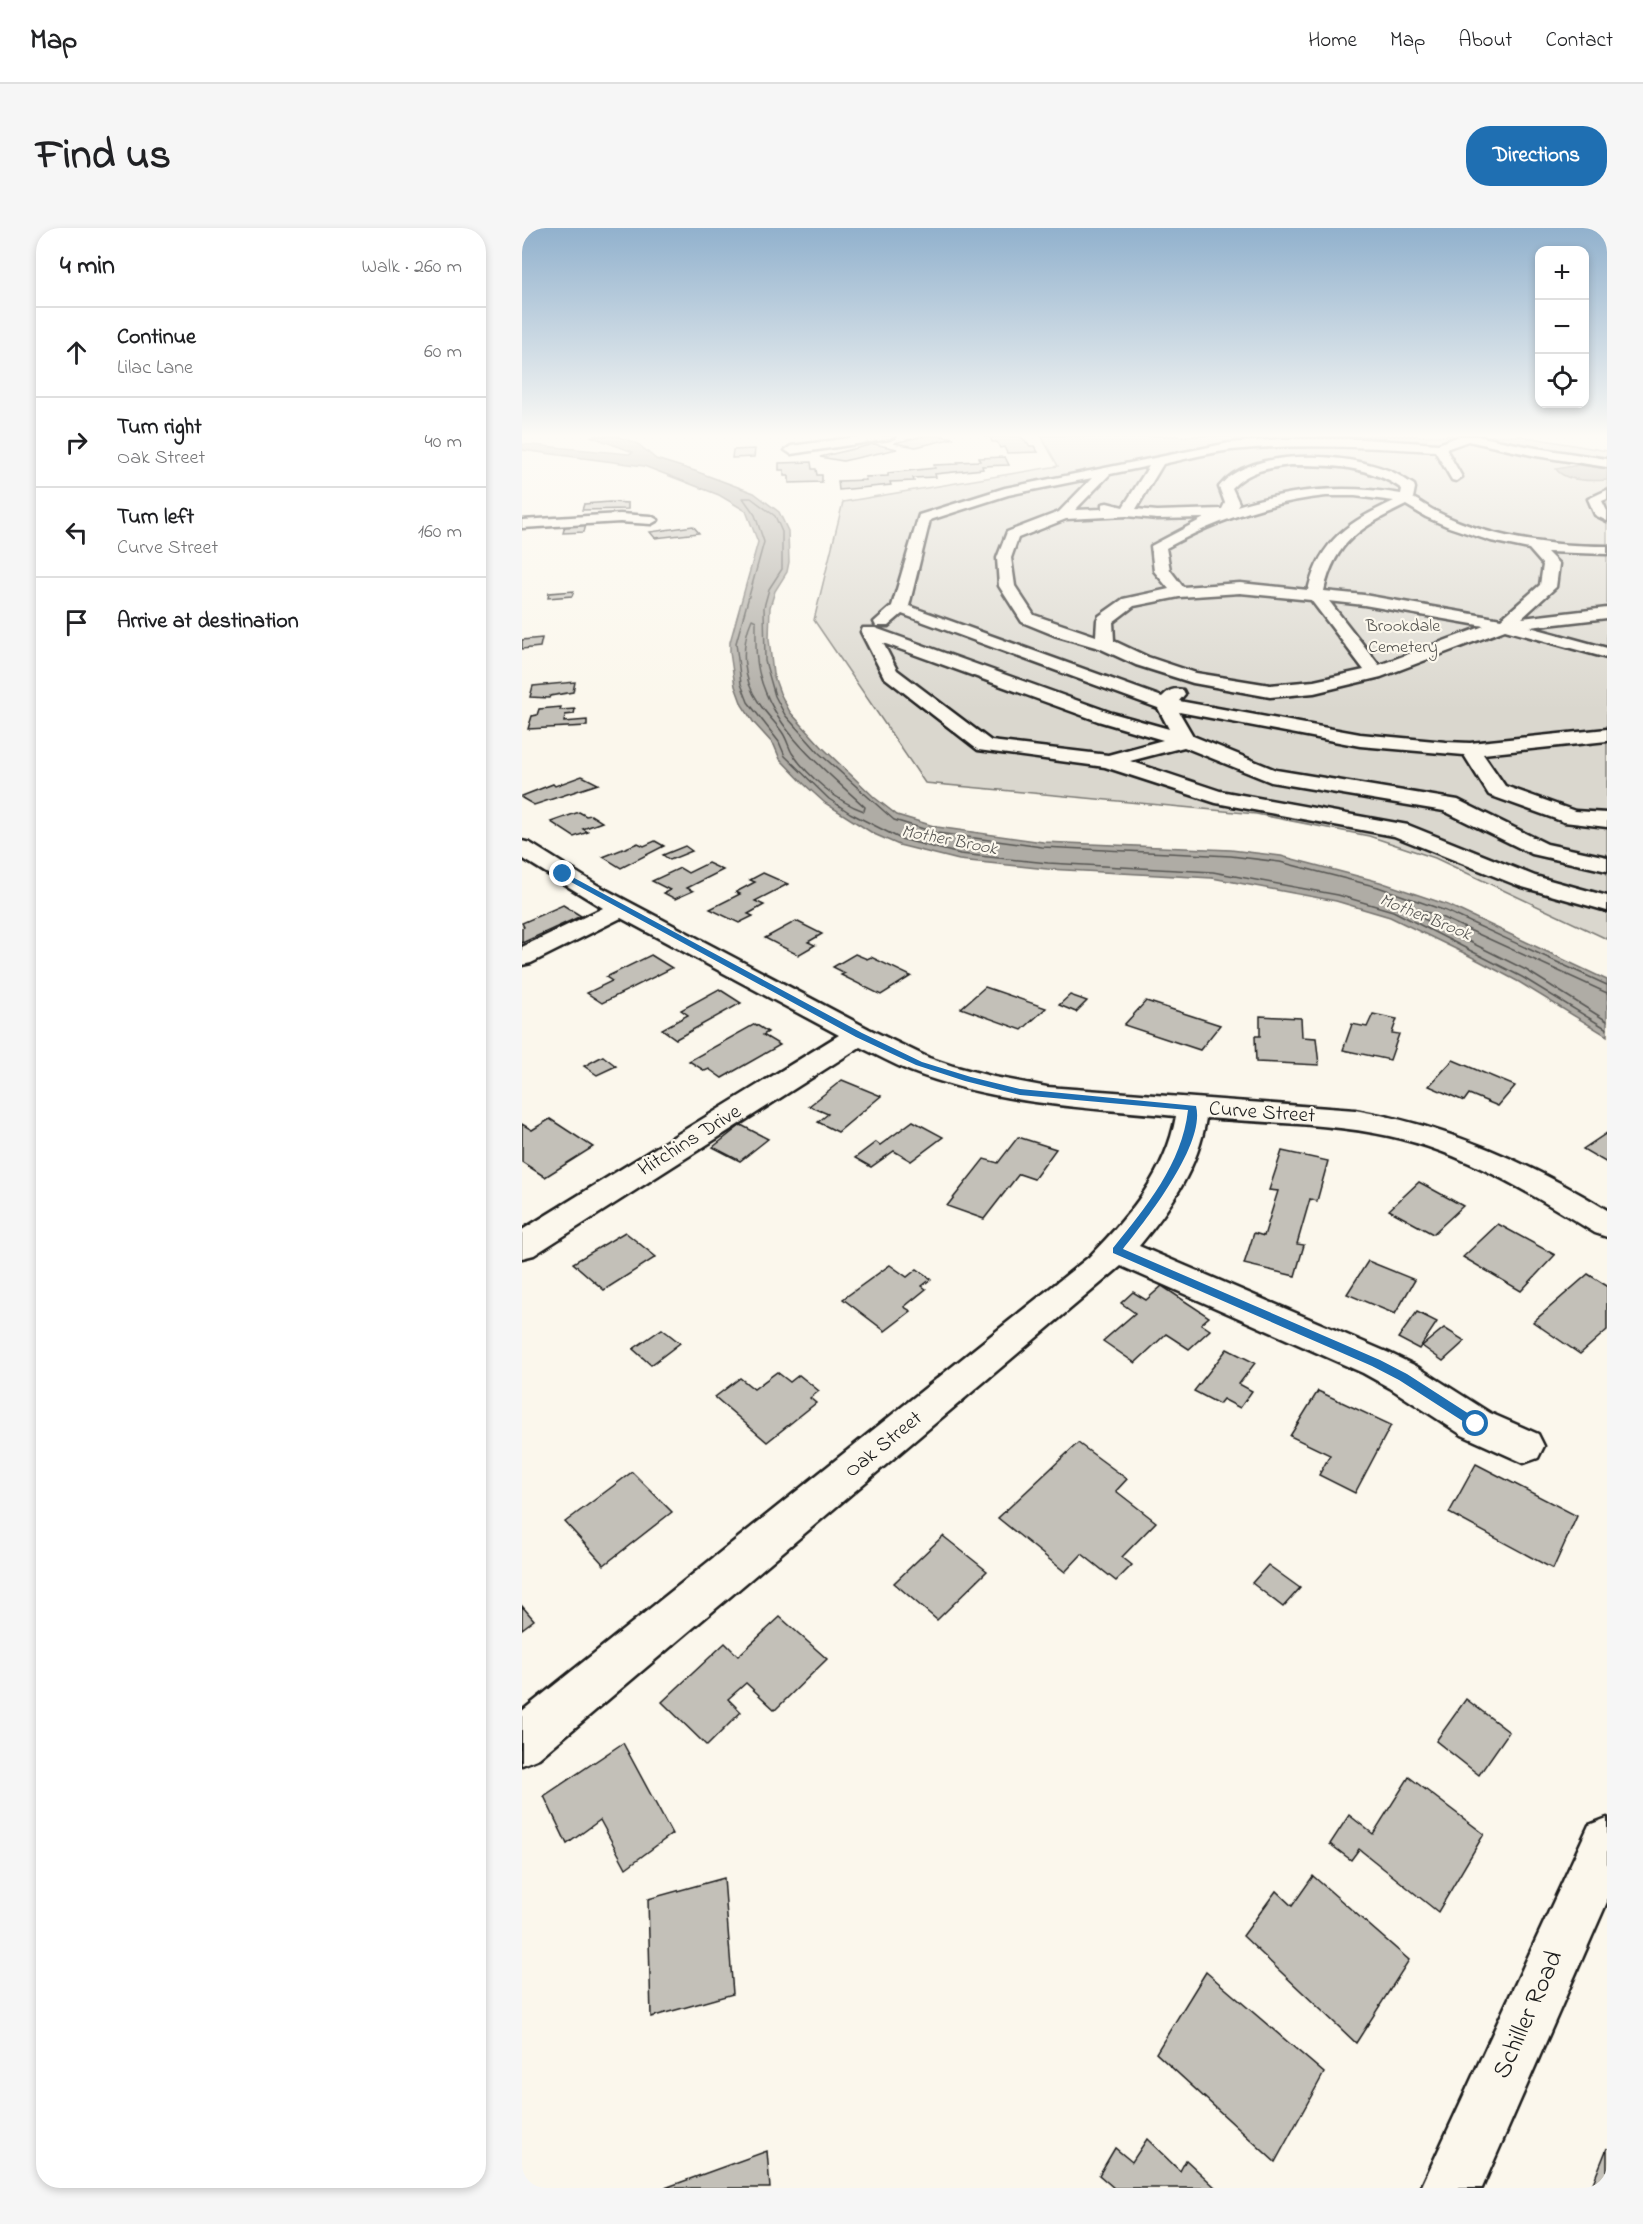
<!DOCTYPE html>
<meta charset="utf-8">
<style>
:root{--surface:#fff;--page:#f6f6f6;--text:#202124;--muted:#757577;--line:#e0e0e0;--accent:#1f6fb2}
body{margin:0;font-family:"Indie Flower",sans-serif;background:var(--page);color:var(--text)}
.controls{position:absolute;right:18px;top:18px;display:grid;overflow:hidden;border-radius:12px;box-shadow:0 3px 9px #0003}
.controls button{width:54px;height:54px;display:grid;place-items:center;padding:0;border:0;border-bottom:2px solid var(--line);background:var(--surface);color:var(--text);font:30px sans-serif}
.stop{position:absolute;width:18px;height:18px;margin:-14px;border:4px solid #1f6fb2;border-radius:50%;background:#fff}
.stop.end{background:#1f6fb2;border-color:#fff;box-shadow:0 2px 6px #0008}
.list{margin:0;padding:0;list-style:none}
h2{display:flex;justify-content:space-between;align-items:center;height:78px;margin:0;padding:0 24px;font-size:26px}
h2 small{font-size:20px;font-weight:400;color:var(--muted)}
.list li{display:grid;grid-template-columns:39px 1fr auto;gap:18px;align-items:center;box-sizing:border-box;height:90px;padding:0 24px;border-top:2px solid var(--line)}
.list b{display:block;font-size:22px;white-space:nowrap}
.list p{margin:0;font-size:20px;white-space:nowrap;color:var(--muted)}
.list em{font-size:20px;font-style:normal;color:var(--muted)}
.icon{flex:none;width:33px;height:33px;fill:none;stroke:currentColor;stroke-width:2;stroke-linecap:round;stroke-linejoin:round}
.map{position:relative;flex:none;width:1085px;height:1960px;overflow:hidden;border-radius:24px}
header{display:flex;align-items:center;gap:36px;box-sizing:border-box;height:84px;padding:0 30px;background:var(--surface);border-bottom:2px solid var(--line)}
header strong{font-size:28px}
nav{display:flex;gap:33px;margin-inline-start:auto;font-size:21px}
.intro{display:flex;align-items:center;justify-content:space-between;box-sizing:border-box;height:144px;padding:0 36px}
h1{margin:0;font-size:42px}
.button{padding:15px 27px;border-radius:24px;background:var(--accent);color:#fff;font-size:21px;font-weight:700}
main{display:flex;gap:36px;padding:0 36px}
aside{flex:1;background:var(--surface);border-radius:24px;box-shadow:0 3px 9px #0003}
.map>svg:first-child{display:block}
</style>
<header>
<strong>Map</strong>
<nav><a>Home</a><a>Map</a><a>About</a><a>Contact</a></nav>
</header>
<div class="intro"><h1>Find us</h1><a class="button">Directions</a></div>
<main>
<aside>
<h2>4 min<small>Walk · 260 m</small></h2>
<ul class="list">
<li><svg class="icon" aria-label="ahead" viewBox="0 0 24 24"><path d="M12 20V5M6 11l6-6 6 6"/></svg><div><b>Continue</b><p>Lilac Lane</p></div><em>60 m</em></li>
<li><svg class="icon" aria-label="right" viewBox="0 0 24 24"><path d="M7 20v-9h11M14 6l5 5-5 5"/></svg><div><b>Turn right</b><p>Oak Street</p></div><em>40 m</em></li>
<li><svg class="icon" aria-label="left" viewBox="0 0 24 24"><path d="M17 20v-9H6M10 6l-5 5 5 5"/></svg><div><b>Turn left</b><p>Curve Street</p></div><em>160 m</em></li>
<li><svg class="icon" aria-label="arrive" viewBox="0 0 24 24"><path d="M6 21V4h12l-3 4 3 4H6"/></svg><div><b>Arrive at destination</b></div></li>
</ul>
</aside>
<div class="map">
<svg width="1085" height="1960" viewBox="0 0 1085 1960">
<rect width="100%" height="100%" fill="#fbf7ec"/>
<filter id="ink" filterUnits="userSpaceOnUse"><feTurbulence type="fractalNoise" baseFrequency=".0167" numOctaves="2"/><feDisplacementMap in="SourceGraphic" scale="12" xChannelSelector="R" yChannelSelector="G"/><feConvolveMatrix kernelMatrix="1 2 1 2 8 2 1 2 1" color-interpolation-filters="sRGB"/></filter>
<g filter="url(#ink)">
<path fill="#dad7ce" stroke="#7b7a75" stroke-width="1.5" d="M 519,208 L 999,208 L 1085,223 L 1085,711 L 913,630 L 847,608 L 734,586 L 403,555 L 292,392 L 321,274 L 536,238 Z"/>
<g fill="#afaca5" stroke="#74726e" stroke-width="1.5">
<path d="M 68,208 L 95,208 L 116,216 L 134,231 L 173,243 L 232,265 L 257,284 L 266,303 L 267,334 L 265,344 L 253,363 L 248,379 L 247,411 L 251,446 L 258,465 L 268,484 L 301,520 L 353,570 L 375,587 L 415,599 L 521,614 L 709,622 L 759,628 L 858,654 L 926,677 L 1085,752 L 1085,808 L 997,754 L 942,725 L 868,689 L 814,673 L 690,650 L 525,641 L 437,632 L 377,617 L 352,606 L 303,575 L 282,556 L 258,531 L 252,517 L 232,495 L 220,477 L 213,458 L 208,424 L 208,414 L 236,314 L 224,283 L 197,267 L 122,238 L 0,222 L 0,216 L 107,226 L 111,224 Z"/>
<path d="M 1057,237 L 1085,241 L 1085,252 C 1071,253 1043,254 1034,241 Z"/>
</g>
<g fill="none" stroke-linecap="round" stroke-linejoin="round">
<g stroke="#575653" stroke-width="1.5">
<path d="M 230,391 L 234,393 C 234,411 233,430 238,448 C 253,504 302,541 343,579 L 342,583 C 315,574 286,548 270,525 C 266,518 265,511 260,504 C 253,494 244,486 237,475 C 220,451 218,418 230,391 Z"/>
<path d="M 1085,757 L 924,683 L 856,659 L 758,634 L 709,628 L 520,619 L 415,605 L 372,592 L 297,525 L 263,487 L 253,468 L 243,433 L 242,379 L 247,361 L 260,341 L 260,304 L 253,288 L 229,270 L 221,270 L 233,287 L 242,314 L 214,415 L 219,456 L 226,474 L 257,514 L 263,528 L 307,571 L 328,585 L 379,611 L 438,626 L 526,635 L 691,644 L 816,667 L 871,683 L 1000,749 L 1085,801"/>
<path d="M 1085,765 L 921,690 L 896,681 L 892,683 L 894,687 L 1004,742 L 1085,793"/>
</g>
</g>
<g fill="#c3c0b8" stroke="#1c1c1c" stroke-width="1.5">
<path d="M 402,208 L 420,208 L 432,210 L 394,219 L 372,215 Z"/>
<path d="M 462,208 L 498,208 L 508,218 L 512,218 L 516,224 L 485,225 L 482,219 L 478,220 L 475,214 L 470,214 L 468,209 Z"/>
<path d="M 797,208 L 824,208 L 864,210 L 863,215 L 798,212 Z"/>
<path d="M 352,216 L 375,221 L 321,233 L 298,229 Z"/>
<path d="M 233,221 L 232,229 L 210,230 L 211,222 Z"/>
<path d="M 483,229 L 487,237 L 460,238 L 461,241 L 413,246 L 414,249 L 391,250 L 392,253 L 368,254 L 369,257 L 317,262 L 316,253 L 344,252 L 343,249 L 366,248 L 366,245 L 413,240 L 412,237 L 436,236 L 435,234 L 458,233 L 457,230 Z"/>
<path d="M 289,234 L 290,241 L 294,241 L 295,247 L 300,247 L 300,254 L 267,255 L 267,248 L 262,248 L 262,242 L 257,242 L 257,235 Z"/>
<path d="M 88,274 L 106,275 L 106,281 L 60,282 L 62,276 Z"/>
<path d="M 64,297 L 62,304 L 41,305 L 43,298 Z"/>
<path d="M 171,298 L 177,305 L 133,310 L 128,304 Z"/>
<path d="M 52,363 L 50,368 L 26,370 L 27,365 Z"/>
<path d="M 20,410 L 18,419 L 0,421 L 0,412 Z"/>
<path d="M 53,454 L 51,464 L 28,468 L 27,470 L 8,469 L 11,458 Z"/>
<path d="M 39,479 L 38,482 L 53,481 L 52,486 L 43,487 L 42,494 L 65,492 L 65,498 L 6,501 L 10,488 L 15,487 L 17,481 Z"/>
<path d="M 60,548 L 76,556 L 12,577 L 0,570 L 0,568 L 31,556 L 33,558 Z"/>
<path d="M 57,584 L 64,588 L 69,587 L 80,594 L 61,601 L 66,604 L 52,609 L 29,594 Z"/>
<path d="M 133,613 L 142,618 L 99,640 L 81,629 L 116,615 L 122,618 Z"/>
<path d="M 163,618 L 170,623 L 148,632 L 141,627 Z"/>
<path d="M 186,635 L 201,642 L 165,660 L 171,663 L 153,671 L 142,665 L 148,662 L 130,653 L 158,640 L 166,645 Z"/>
<path d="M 241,645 L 266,656 L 233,673 L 242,677 L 226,686 L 231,688 L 217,695 L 188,681 L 218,666 L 214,664 L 233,654 L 228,652 Z"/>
<path d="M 41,677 L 59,688 L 0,715 L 0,700 L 2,699 L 0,695 Z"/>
<path d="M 274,693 L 300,706 L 286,714 L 293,717 L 276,727 L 243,710 Z"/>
<path d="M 333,726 L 345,731 L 349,729 L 389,748 L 359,767 L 319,747 L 323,745 L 311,739 Z"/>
<path d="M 129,727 L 150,740 L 80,775 L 65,765 L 90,753 L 84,749 Z"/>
<path d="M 463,759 L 524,780 L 500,802 L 439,780 Z"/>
<path d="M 197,761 L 219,775 L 154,811 L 140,801 L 166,787 L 159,782 Z"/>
<path d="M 548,767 L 565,773 L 554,784 L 537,777 Z"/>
<path d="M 624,773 L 698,797 L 678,822 L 602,797 Z"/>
<path d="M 851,786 L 875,791 L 870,805 L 877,806 L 868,832 L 821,822 L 830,796 L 845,799 Z"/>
<path d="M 738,788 L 779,790 L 780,809 L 794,810 L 797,837 L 734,834 L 733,808 L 738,808 Z"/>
<path d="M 233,796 L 246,804 L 241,807 L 258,817 L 200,850 L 187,841 L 183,843 L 167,833 Z"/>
<path d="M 81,828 L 94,838 L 75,847 L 62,838 Z"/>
<path d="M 931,832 L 993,858 L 976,878 L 947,866 L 942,873 L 907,858 Z"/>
<path d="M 320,852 L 359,868 L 316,904 L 296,894 L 306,886 L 287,878 Z"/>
<path d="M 28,891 L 71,919 L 23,949 L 0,934 L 0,896 L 10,902 Z"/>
<path d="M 391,893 L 421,909 L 389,933 L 372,923 L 349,939 L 333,930 L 354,914 L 358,917 Z"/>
<path d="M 219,897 L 246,911 L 218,933 L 191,919 Z"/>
<path d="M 1085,905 L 1085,935 L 1061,921 Z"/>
<path d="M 496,909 L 534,921 L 512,951 L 497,946 L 462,991 L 425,978 L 462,931 L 476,935 Z"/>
<path d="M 760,923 L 806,933 L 795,973 L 788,971 L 775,1016 L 782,1017 L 773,1048 L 722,1036 L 732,1005 L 742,1008 L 756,963 L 747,962 Z"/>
<path d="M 897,954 L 941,978 L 911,1006 L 867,982 Z"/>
<path d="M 976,996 L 1033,1027 L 999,1063 L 941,1029 Z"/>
<path d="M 103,1004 L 134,1029 L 82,1062 L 51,1035 Z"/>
<path d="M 846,1033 L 893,1052 L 873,1086 L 825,1066 Z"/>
<path d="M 368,1037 L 385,1049 L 395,1041 L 409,1051 L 400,1058 L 404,1061 L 382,1079 L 389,1083 L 363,1103 L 321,1071 Z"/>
<path d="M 1066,1046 L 1085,1058 L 1085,1102 L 1058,1126 L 1011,1094 Z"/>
<path d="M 640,1058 L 687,1089 L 679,1096 L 688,1102 L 667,1121 L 644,1106 L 613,1135 L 581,1113 L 613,1085 L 599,1075 L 611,1064 L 624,1072 Z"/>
<path d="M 895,1084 L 915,1094 L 897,1121 L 876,1110 Z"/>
<path d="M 922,1100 L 943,1113 L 921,1133 L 900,1118 Z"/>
<path d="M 140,1101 L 158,1115 L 129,1137 L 111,1121 Z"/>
<path d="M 705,1121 L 733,1135 L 717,1156 L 730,1163 L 718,1180 L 701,1171 L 697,1176 L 672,1163 Z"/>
<path d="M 255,1144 L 268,1154 L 277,1147 L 297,1163 L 288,1170 L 294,1175 L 245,1214 L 193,1169 L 218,1150 L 232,1161 Z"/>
<path d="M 796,1163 L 869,1197 L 833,1265 L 797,1247 L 808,1227 L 768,1208 Z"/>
<path d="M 556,1215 L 605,1251 L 594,1263 L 634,1294 L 600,1329 L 610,1337 L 594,1353 L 560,1326 L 543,1344 L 476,1290 Z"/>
<path d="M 954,1236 L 1055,1288 L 1031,1341 L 927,1285 Z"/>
<path d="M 110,1244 L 150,1284 L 82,1337 L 43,1294 Z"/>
<path d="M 421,1308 L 465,1343 L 415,1392 L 372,1355 Z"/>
<path d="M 746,1337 L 778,1360 L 761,1379 L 730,1355 Z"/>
<path d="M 0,1378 L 12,1392 L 0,1401 Z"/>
<path d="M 258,1389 L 305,1431 L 253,1482 L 224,1455 L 206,1471 L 219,1484 L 185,1518 L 140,1474 L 203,1415 L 216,1428 Z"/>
<path d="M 944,1471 L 987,1504 L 957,1547 L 914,1513 Z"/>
<path d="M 101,1515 L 150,1606 L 104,1640 L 78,1592 L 45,1616 L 22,1568 Z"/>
<path d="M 887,1549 L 962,1606 L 916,1684 L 837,1621 L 829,1632 L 808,1616 L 827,1587 L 851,1606 Z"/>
<path d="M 791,1648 L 887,1732 L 834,1815 L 721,1708 L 754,1663 L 770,1678 Z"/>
<path d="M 202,1650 L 211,1766 L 129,1789 L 126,1671 Z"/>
<path d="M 684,1744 L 802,1845 L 753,1934 L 634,1825 Z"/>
<path d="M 625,1911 L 658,1943 L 664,1932 L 694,1960 L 592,1960 L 577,1947 L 593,1920 L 610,1934 Z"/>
<path d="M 1085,1920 L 1085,1960 L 1069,1960 Z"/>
<path d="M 245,1923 L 248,1960 L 143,1960 Z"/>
</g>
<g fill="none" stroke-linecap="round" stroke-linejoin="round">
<defs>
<g id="minor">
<path d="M 344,208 L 373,208 L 367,211 L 269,226 L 263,222 L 269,218 Z"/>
<path d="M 938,208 L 955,208 L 1014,220 L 1085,231 L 1085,239 L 1014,228 L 946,213 L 924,221 L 940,249 L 934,253 L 930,252 L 913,223 C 845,219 777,215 709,222 C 686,225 663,231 641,236 L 614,281 L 635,283 L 700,281 L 703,275 L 697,259 C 728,218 825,225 868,243 C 876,246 884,252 892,257 L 893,260 L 891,270 C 899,274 907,280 915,284 C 967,310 1027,318 1085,318 L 1085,326 L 1025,324 L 1037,336 L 1034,359 L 1000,390 L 1085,380 L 1085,390 L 1008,399 L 1085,420 L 1085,430 L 983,402 L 859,449 L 792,465 L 748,469 L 671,455 L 614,437 L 577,420 L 532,407 L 500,394 L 477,358 L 475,330 L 485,304 L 537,284 L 570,250 L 486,267 L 408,292 L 387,378 L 640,469 C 647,462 651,460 661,462 L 663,466 L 657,473 L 838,506 L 924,514 L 948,515 L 1085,501 L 1085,513 L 961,526 L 983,558 L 1053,583 L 1085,585 L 1085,599 L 1042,594 L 967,567 L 942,527 L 838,518 L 657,484 L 671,508 L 754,542 L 936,572 L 1025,616 L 1085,629 L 1085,643 L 1010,626 L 922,583 L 749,554 L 662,519 L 608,533 L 698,563 L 886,597 L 1013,648 L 1085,668 L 1085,683 L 997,658 L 872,608 L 694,575 L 583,539 L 456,522 L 362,449 L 339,404 L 341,400 L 353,400 L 590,485 L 647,501 L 636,480 L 380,386 L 366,398 L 354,398 L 352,394 L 370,378 L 397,287 L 483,260 L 707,215 L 761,211 L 841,211 L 916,216 ZM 768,237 C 807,237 847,237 880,261 L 879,266 C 822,256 770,261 715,278 L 717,275 L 710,260 C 726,243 746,240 768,237 ZM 627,238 L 601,279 L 585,275 L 580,276 L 580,281 L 553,282 L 588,246 ZM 804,268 L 833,268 L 872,273 C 827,294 799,311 786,362 L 718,355 L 661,359 L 648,342 L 644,320 C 695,292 746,274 804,268 ZM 884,277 L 904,289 L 927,299 L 969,313 L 1007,321 L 1021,337 L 1018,357 L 979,391 L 842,367 L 802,363 C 813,312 840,299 884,277 ZM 605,288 L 635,291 L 682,290 L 629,318 L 632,343 L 647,361 L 601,371 L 577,388 L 575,392 L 574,408 L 512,387 L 493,358 L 489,330 L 496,310 L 544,291 ZM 718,365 L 789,372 L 842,442 L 792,453 L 748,457 L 674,445 L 626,429 L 592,413 L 591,394 L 612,378 L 657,369 ZM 807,373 L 842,377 L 962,398 L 857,437 ZM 361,415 L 576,493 L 641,512 L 586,527 L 469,513 L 375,442 Z"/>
<path d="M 1085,262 L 1085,271 L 1080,273 L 1085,283 L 1085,293 L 1073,287 L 1066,271 Z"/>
<path d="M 98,286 L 129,288 L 136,292 L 129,296 L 98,294 L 0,300 L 0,292 Z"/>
<path d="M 0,613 L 8,615 L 75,657 L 347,801 L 407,830 L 431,838 L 472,849 L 525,859 L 833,882 C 925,898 1006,934 1085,982 L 1085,1009 L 1073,1005 C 1009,965 941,924 867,908 C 808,895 745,895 684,890 C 677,938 648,981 617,1018 L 867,1125 L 894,1138 L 968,1185 L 1016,1206 L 1022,1218 L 1016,1230 L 1002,1235 L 940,1207 L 868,1160 L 841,1145 L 599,1038 L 17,1530 L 0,1537 L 0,1483 L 567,1029 C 607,988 644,945 654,888 C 564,880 473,876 388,843 C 371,836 355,827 338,819 L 12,1027 L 0,1030 L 0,1002 L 317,807 L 99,690 L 9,735 L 0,737 L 0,719 L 81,680 L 0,630 Z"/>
<path d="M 1085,1590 L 1085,1674 L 960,1960 L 899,1960 L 1067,1597 Z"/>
</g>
</defs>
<use href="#minor" stroke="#1c1c1c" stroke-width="5"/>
<use href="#minor" fill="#fbf7ec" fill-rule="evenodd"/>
</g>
</g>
<linearGradient id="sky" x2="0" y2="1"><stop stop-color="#91b1cd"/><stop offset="0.43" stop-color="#fdfbf6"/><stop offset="1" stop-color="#fdfbf6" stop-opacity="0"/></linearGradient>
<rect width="1085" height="482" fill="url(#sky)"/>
<path fill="#1f6fb2" d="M 38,645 L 43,645 L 340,805 L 400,834 L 449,849 L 498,861 L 674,878 C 684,916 624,992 601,1021 L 858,1132 L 885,1146 L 958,1193 L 958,1199 L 950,1199 L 877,1152 L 850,1138 L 591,1025 L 591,1020 C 624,979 660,936 666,882 L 498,867 L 443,853 L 394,837 L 334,809 L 38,648 Z"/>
<g text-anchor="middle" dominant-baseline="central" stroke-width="4.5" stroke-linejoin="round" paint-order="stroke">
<g font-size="18" fill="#555451" stroke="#fbf7ec">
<text x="881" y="399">Brookdale<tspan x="881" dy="21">Cemetery</tspan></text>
</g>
<g font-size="18" font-style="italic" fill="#575653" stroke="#fbf7ec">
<text transform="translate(427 613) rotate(11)">Mother Brook</text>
<text transform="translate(903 690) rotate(22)">Mother Brook</text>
</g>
<g font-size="21" fill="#1c1c1c" stroke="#fbf7ec">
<text transform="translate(740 885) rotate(4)">Curve Street</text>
<text transform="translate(168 913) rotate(-32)">Hitchins Drive</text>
<text transform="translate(362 1217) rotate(-39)">Oak Street</text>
</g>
<g font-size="26" fill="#1c1c1c" stroke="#fbf7ec">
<text transform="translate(1007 1787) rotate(-66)">Schiller Road</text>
</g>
</g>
</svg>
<div class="controls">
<button>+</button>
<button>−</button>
<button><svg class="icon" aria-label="locate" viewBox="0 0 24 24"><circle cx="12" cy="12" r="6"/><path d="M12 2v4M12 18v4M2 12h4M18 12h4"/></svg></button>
</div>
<div class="stop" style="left:954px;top:1196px"></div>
<div class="stop end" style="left:41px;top:646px"></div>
</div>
</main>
